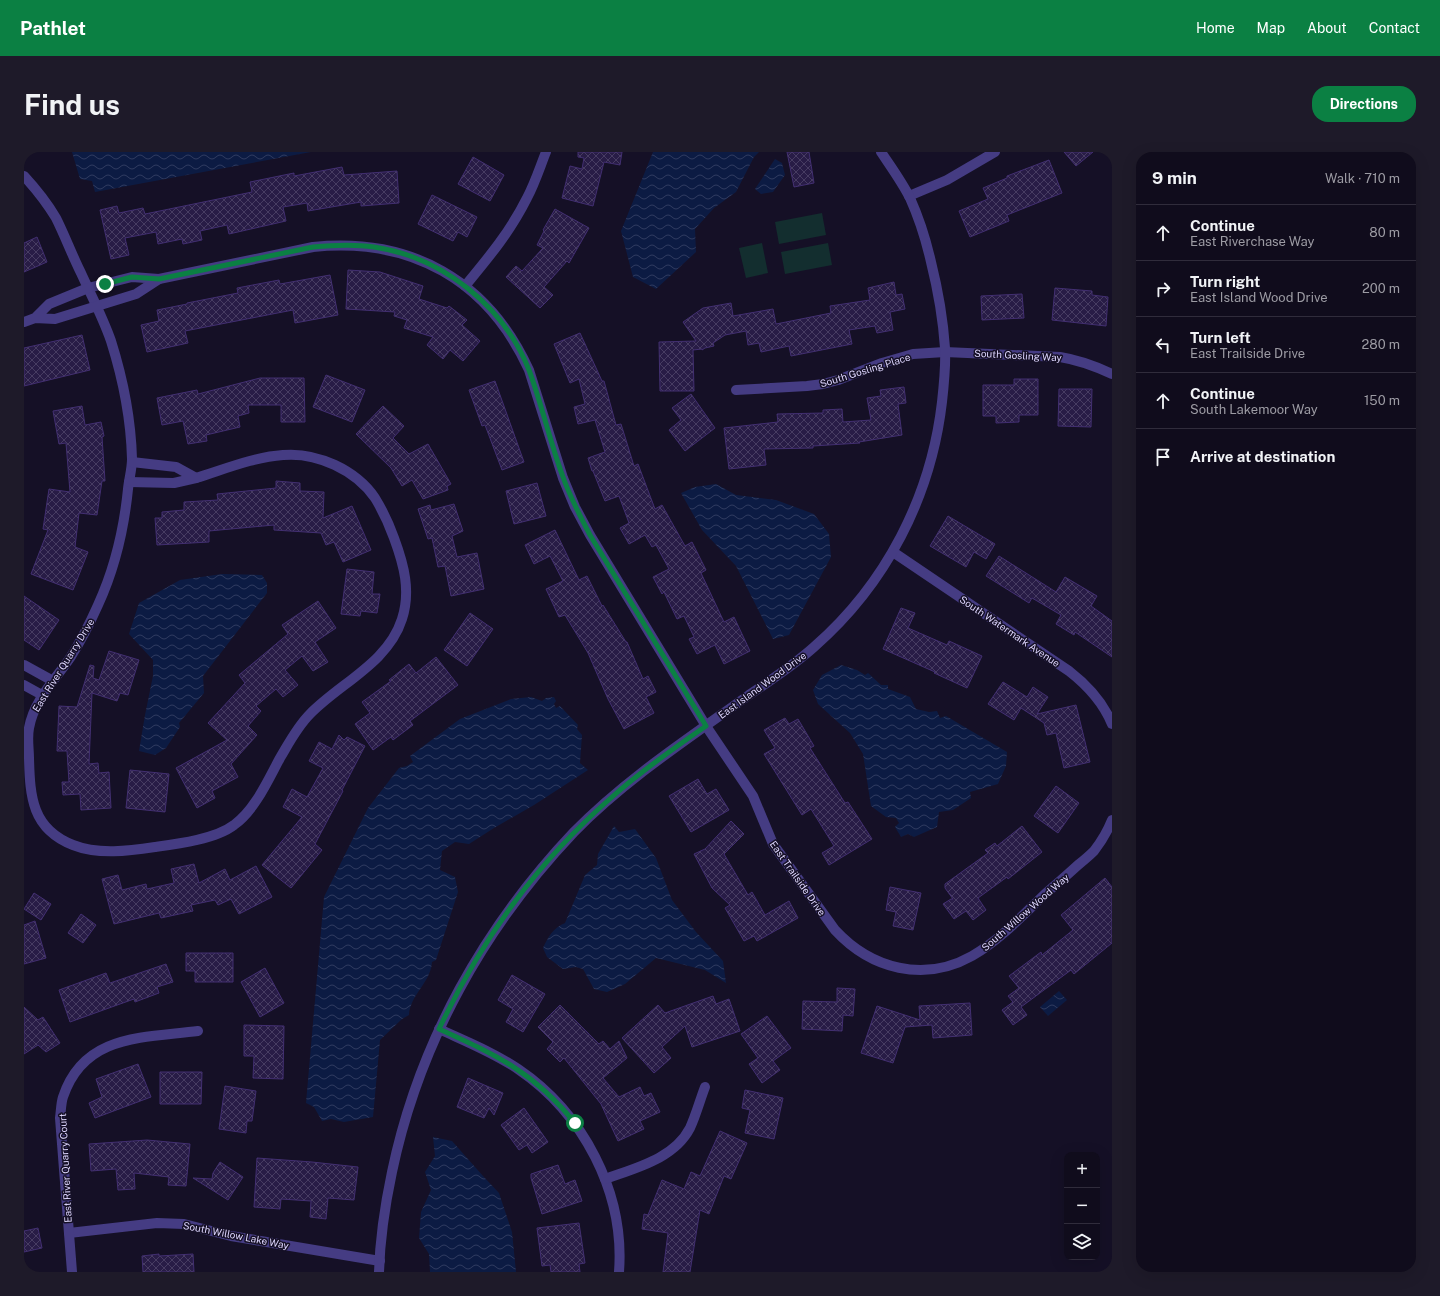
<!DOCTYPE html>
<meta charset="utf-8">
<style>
:root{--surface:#100c1c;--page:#1e1a29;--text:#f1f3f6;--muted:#9c9ba3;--line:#302c3b;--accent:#0b8043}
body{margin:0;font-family:"Public Sans",sans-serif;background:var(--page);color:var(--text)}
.controls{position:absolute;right:12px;bottom:12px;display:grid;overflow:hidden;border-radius:8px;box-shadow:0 4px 16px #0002}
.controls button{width:36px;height:36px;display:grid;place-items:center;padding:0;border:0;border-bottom:1px solid var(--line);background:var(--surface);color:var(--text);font:20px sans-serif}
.stop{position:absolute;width:12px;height:12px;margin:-9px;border:3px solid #0b8043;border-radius:50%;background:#fff}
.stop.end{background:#0b8043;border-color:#fff;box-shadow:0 1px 4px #0008}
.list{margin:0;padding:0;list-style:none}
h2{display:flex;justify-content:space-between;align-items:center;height:52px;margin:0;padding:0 16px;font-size:17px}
h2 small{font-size:13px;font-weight:400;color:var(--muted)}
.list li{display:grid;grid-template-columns:26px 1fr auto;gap:12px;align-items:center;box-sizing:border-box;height:56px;padding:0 16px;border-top:1px solid var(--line)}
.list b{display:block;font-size:15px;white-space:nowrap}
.list p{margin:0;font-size:13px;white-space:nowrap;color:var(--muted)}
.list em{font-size:13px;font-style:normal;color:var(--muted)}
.icon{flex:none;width:22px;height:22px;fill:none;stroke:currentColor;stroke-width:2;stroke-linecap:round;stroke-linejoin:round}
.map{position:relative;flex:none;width:1088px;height:1120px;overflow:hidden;border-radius:16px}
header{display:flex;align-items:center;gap:24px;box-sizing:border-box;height:56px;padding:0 20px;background:var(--accent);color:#fff}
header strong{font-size:19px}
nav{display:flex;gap:22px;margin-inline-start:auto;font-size:14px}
.intro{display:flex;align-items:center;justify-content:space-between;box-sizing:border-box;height:96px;padding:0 24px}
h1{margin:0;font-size:28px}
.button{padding:10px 18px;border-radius:16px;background:var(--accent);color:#fff;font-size:14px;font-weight:700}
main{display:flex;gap:24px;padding:0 24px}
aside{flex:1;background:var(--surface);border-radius:16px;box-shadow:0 4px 16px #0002}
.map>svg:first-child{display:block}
</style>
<header>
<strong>Pathlet</strong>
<nav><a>Home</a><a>Map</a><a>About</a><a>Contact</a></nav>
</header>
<div class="intro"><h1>Find us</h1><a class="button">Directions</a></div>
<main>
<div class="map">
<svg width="1088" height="1120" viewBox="0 0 1088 1120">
<defs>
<pattern id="water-waves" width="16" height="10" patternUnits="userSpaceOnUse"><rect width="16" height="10" fill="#0c1b43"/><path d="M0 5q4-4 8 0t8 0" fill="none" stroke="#2f3b5f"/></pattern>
<pattern id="building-cross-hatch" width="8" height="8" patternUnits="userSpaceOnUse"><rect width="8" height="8" fill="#281c46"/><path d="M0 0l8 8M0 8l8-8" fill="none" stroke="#473c62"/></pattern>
</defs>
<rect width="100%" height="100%" fill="#151026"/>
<g fill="#132e2f">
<path d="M 798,61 L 802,83 L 755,92 L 751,70 Z"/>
<path d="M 738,91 L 744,121 L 722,126 L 715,96 Z"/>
<path d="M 804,91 L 808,113 L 761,122 L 757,100 Z"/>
</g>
<g fill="url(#water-waves)">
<path d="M 48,0 L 287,0 L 71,40 L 68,29 L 56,27 Z"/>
<path d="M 629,0 L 735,0 L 730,5 L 712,40 L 690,56 L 671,77 L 672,100 L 632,137 L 609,125 L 597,79 Z"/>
<path d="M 751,7 L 758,11 L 761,23 L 749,40 L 737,42 L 731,37 Z"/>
<path d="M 692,332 L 712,343 L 752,348 L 790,362 L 805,382 L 807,405 L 765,483 L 749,487 L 712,414 L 678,378 L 657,341 L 671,335 Z"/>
<path d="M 198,422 L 238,423 L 243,431 L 243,441 L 179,524 L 180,541 L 155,571 L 156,575 L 142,596 L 131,603 L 115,599 L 121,563 L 129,524 L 129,508 L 105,482 L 115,451 L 156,428 Z"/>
<path d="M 817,513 L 833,518 L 841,523 L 844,521 L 857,533 L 864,533 L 864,537 L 886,545 L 892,557 L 905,560 L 913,559 L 916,566 L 922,564 L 983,600 L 982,614 L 974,632 L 946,640 L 947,646 L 929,658 L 915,660 L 913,675 L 890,685 L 884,682 L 877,685 L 871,675 L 875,671 L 872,666 L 862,665 L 847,654 L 839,602 L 826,581 L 794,552 L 789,538 L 798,523 Z"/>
<path d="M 507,545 L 518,549 L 522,546 L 530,545 L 532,549 L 530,552 L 532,556 L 536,554 L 554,573 L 553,577 L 558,583 L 556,611 L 564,618 L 510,653 L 470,676 L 445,692 L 431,690 L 418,699 L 416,718 L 431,725 L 434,740 L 412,808 L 408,810 C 407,830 386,843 385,863 L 378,867 L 356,888 L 349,965 L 320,970 L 307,967 L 298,969 L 290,955 L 282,951 L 300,745 L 344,656 L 375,616 L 383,614 L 389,610 L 386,604 L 436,567 L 487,547 Z"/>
<path d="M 590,674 L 595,680 L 611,677 L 632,706 L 648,748 L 672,780 L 699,809 L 702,831 L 681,818 L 632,806 L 601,832 L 583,840 L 570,837 L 559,817 L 552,815 L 539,817 L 523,805 L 519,796 C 524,785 529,776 541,771 L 561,723 L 573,713 L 574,702 Z"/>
<path d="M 1035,839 L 1043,848 L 1024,864 L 1016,855 Z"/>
<path d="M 409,985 L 428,989 L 459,1024 L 475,1041 L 488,1080 L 492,1120 L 406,1120 L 405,1102 L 395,1086 L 397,1060 L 407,1038 L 401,1020 L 411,1004 Z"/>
</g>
<g fill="url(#building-cross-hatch)" stroke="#422f71">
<path d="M 554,0 L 598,0 L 596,13 L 580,10 L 569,54 L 538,46 L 546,14 L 558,17 L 560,6 L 554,5 Z"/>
<path d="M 763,0 L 785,0 L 790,31 L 770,35 Z"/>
<path d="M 1040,0 L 1069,0 L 1052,14 Z"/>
<path d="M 449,5 L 480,23 L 466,49 L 434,32 Z"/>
<path d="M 1025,8 L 1038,41 L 983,63 L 985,69 L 946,85 L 935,59 L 964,47 L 959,36 L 983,26 L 983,24 Z"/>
<path d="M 318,15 L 320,23 L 373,19 L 375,51 L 337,54 L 337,50 L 284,59 L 283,51 L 259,55 L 262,69 L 205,82 L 203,73 L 176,79 L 178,88 L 159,92 L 158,87 L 134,92 L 132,80 L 101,86 L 105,103 L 87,107 L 76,58 L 93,54 L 95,61 L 119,56 L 121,62 L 228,40 L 226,30 L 270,21 L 270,24 Z"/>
<path d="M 408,43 L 453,65 L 443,85 L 434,80 L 429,89 L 394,72 Z"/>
<path d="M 531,57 L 565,76 L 545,111 L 543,109 L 520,135 L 529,143 L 516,156 L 482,125 L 492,114 L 498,119 L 519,96 L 513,93 L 520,79 L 519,78 Z"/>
<path d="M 13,85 L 23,110 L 0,120 L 0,91 Z"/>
<path d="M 324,118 L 356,120 L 399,134 L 395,147 L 423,156 L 425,154 L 443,168 L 438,173 L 456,189 L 439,209 L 426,198 L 419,207 L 403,193 L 409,185 L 380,176 L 383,168 L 370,164 L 371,160 L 322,157 Z"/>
<path d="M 306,123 L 314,163 L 271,171 L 269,158 L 161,179 L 164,191 L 123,200 L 117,173 L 135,169 L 133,158 L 163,152 L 163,151 L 214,141 L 213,136 L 255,128 L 256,132 Z"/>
<path d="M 870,130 L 872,143 L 878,142 L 881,157 L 866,160 L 869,178 L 853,181 L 851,174 L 825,178 L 828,192 L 767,204 L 765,194 L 737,200 L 735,191 L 724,193 L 722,179 L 701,183 L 689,191 L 690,194 L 681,196 L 678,198 L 678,197 L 669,198 L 670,239 L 636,239 L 635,190 L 672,189 L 659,170 L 679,156 L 707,151 L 709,164 L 749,157 L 752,172 L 807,161 L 806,154 L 846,148 L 844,136 Z"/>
<path d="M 1031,136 L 1068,139 L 1068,143 L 1084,145 L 1082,174 L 1028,168 Z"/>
<path d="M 998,142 L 1000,166 L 958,168 L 957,144 Z"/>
<path d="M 556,181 L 578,229 L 580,229 L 592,273 L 597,272 L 610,314 L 614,312 L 631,357 L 638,353 L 661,394 L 668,390 L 682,418 L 677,421 L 700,470 L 710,465 L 726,499 L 700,512 L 691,493 L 673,502 L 665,487 L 670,485 L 660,464 L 653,467 L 640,440 L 638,442 L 629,425 L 645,417 L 632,393 L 628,395 L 621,383 L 605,392 L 596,376 L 605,371 L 595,344 L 581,349 L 569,319 L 568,319 L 564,306 L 581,300 L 571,268 L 554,272 L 550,255 L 561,252 L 555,227 L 546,231 L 530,192 Z"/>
<path d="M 58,183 L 66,218 L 0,234 L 0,196 Z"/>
<path d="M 302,223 L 341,238 L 328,270 L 289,255 Z"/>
<path d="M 236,226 L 280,226 L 281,270 L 257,270 L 257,253 L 224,253 L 225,261 L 214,264 L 216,275 L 182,283 L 183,289 L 164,292 L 159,269 L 138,273 L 133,246 L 173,238 L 174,242 Z"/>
<path d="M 990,227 L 1014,227 L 1014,263 L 995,263 L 995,270 L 972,271 L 972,264 L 959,264 L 959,233 L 990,233 Z"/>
<path d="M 471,229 L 500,310 L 478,318 L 461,273 L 458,274 L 445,238 Z"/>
<path d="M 880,235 L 882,251 L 874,252 L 878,283 L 835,290 L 836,291 L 789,294 L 789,296 L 740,297 L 742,313 L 705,317 L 700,276 L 754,270 L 753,262 L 799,261 L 799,258 L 818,257 L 819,270 L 847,268 L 843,246 L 857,244 L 856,238 Z"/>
<path d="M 1035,237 L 1068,237 L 1067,275 L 1034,274 Z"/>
<path d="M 667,242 L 691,276 L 661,299 L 645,278 L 657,268 L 648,256 Z"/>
<path d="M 58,254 L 61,273 L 77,270 L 80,284 L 78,285 L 81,329 L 78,329 L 73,363 L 55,361 L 51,395 L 64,400 L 49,438 L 7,422 L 24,378 L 19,377 L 25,337 L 46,340 L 42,291 L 35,292 L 29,259 Z"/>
<path d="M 359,254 L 380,274 L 369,286 L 385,302 L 404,292 L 427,332 L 423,334 L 424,338 L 399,347 L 388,328 L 378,334 L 367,316 L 332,282 Z"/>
<path d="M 252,329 L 276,331 L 276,339 L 300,340 L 299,366 L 328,354 L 347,398 L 319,410 L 310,390 L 302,393 L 297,381 L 250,378 L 250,373 L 185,379 L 185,390 L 133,393 L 131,366 L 138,366 L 138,360 L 160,358 L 160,350 L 194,348 L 193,342 L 252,336 Z"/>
<path d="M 513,331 L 522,364 L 490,372 L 482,339 Z"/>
<path d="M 430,352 L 439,379 L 428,384 L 433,405 L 453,401 L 460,437 L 427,444 L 421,414 L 414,415 L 408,386 L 404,387 L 394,357 L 406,353 L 407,358 Z"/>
<path d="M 924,364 L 971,392 L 962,407 L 950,400 L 942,415 L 906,394 Z"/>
<path d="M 531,378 L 555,428 L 563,424 L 578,454 L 579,453 L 602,490 L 603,490 L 619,527 L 624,524 L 632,540 L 622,545 L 630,561 L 600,577 L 584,547 L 564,501 L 541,463 L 535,465 L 522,437 L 539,429 L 526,404 L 510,412 L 501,393 Z"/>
<path d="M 975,404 L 1032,440 L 1041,425 L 1073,444 L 1067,454 L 1088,469 L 1088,505 L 1051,480 L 1050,483 L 1032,472 L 1037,463 L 1008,446 L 1005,451 L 962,424 Z"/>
<path d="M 323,417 L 350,420 L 348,442 L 356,442 L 353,461 L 337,459 L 336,464 L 317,462 Z"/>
<path d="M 0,444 L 35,468 L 15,498 L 0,488 Z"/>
<path d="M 294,449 L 312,476 L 291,490 L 304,510 L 289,519 L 278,504 L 261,518 L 274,533 L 259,545 L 252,537 L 232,554 L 237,559 L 224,574 L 233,583 L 207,612 L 214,625 L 188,639 L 191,646 L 173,656 L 152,616 L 203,588 L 184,571 L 221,531 L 215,523 L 264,482 L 258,473 Z"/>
<path d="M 877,456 L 891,461 L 884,476 L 923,493 L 925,489 L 958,504 L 943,536 L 910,521 L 911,520 L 859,497 Z"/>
<path d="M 446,461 L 469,477 L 443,514 L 420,498 Z"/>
<path d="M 85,499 L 115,508 L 104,543 L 96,541 L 93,549 L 68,541 L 65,612 L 74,611 L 75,621 L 85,620 L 87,656 L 57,658 L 56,642 L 39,643 L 38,630 L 45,630 L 43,599 L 33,599 L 35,554 L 53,555 L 66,513 L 70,514 L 69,526 L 75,528 Z"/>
<path d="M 412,505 L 434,533 L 386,569 L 389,573 L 369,588 L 367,585 L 349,598 L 331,572 L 346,561 L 338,550 L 367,529 L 365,528 L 385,512 L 392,521 Z"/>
<path d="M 979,530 L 1003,545 L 1009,535 L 1024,545 L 1013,562 L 1052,553 L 1066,610 L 1040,616 L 1032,581 L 1023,583 L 1020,571 L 997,556 L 990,568 L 964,552 Z"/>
<path d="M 761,566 L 765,572 L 774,567 L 790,594 L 786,596 L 821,651 L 824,650 L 848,687 L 805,713 L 798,701 L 810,694 L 787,657 L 778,663 L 740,602 L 751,596 L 740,578 Z"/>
<path d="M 315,583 L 320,588 L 323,585 L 341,594 L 318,638 L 319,639 L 291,692 L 298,698 L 267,736 L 238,713 L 278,665 L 259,655 L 268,637 L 283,645 L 299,616 L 285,609 L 295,590 L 308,597 Z"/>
<path d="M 106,618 L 145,622 L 141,660 L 102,656 Z"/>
<path d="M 674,627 L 683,642 L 692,637 L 705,658 L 667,680 L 645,644 Z"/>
<path d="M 1032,634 L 1055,651 L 1034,681 L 1010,664 Z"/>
<path d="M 707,669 L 720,682 L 700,702 L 724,743 L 728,740 L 741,763 L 765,749 L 774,766 L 733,789 L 730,784 L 720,789 L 701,756 L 706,753 L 688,736 L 670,702 L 681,697 Z"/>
<path d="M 998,674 L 1018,700 L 984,727 L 983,725 L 954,746 L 962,758 L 949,768 L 942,759 L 930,767 L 919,752 L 927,747 L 929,747 L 921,736 L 921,732 L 964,701 L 961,698 L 971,691 L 973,694 Z"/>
<path d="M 170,712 L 175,731 L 201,717 L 206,728 L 232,714 L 248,745 L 215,762 L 207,747 L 194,753 L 191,748 L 167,753 L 169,759 L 137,766 L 135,761 L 90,772 L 78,727 L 94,723 L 98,738 L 122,732 L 123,737 L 150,731 L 147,717 Z"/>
<path d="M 1081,726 L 1088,735 L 1088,791 L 1050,822 L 1047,818 L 997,855 L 1003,863 L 989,873 L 978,858 L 989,850 L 984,844 L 995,836 L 985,824 L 1017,800 L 1018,803 L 1049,778 L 1037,763 Z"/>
<path d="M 866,735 L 897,741 L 889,778 L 869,774 L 872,760 L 862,758 Z"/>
<path d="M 10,741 L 27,752 L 17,768 L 0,757 Z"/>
<path d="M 57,762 L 72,773 L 59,791 L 44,781 Z"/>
<path d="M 11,769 L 22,806 L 0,812 L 0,773 Z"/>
<path d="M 162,801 L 209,801 L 209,830 L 171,830 L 171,819 L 162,819 Z"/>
<path d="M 142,812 L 149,830 L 133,835 L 135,841 L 111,850 L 110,847 L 46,870 L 35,838 L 82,821 L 86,831 Z"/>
<path d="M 241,816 L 260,851 L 236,865 L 217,830 Z"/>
<path d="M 488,823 L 521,842 L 499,880 L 482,870 L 489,857 L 474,848 Z"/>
<path d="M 813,836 L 831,837 L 829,864 L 819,863 L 818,879 L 778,877 L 779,849 L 813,850 Z"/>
<path d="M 689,844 L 692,852 L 705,847 L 716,879 L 668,895 L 661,874 L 638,895 L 647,906 L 630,921 L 598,886 L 634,853 L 641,861 Z"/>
<path d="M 946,851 L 948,883 L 909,886 L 908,873 L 881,875 L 869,911 L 837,901 L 853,854 L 896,868 L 895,854 Z"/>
<path d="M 536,853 L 575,892 L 579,889 L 586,897 L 595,889 L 603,906 L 579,926 L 595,945 L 616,935 L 620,944 L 627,941 L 636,960 L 616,969 L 620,977 L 594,989 L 577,952 L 540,906 L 536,910 L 523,897 L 529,890 L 514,875 Z"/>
<path d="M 0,855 L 14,868 L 19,865 L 36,891 L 22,900 L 14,893 L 0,902 Z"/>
<path d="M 743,864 L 767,896 L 749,909 L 756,918 L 738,931 L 725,912 L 734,906 L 717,882 Z"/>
<path d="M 220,873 L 260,874 L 259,927 L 229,926 L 230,904 L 220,904 Z"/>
<path d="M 114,912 L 127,945 L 71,966 L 65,951 L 78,945 L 72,927 Z"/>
<path d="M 136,920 L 178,920 L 177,952 L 136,952 Z"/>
<path d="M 444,926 L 479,941 L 470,963 L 465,956 L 460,966 L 433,955 Z"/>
<path d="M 201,934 L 232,939 L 228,969 L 223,969 L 222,981 L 195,977 Z"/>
<path d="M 721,938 L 759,946 L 750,987 L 721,981 L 726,958 L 718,956 Z"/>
<path d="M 500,956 L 524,990 L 508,1001 L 503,993 L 495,998 L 477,973 Z"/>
<path d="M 696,979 L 723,991 L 707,1027 L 700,1024 L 685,1062 L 676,1058 L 666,1120 L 639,1120 L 644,1081 L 618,1077 L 620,1062 L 624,1063 L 638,1028 L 660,1037 L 667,1020 L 676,1024 Z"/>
<path d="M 123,988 L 166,992 L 162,1034 L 144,1033 L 145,1025 L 110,1021 L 111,1037 L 94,1038 L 92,1017 L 67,1019 L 65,992 Z"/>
<path d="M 233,1006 L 288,1010 L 334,1015 L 330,1048 L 304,1046 L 302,1067 L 286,1065 L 287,1049 L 257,1047 L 256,1057 L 230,1055 Z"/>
<path d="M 196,1010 L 219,1025 L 204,1048 L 169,1026 L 188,1027 L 189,1021 Z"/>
<path d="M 534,1013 L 541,1032 L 551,1028 L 558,1049 L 518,1062 L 507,1026 L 507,1022 Z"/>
<path d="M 555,1071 L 561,1111 L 555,1112 L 556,1120 L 527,1120 L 526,1113 L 518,1114 L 513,1076 Z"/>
<path d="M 14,1076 L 18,1096 L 0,1100 L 0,1079 Z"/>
<path d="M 135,1102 L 135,1104 L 169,1102 L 170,1120 L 119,1120 L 118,1104 Z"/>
</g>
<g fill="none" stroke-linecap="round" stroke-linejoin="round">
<g stroke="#453c83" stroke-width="10">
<path d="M 0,24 C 12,37 23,51 32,66 C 41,84 48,103 57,121 C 67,143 79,166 87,189 C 99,227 107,268 108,307 C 108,317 105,327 104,337 C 100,377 91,416 74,453 C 66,471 57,489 46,506 C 31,528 10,548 5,576 C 3,586 5,597 5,606 C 6,645 8,677 49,693 C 74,703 105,699 131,695 C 153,692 192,687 210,673 C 231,658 244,628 256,606 C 265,591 273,575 286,562 C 316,531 364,511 378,467 C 387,439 380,413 370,386 C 365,372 359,359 351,346 C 332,318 293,300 259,303 C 230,305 201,317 172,326"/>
<path d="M 885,44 L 923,28 L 971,0"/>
<path d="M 135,127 L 289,95 C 387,85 464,128 505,218 L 539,326 L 551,355 L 566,383 L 682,574 L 729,644 L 749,692 L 811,778 C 847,817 900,831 948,804 C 976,788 999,763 1022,741 C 1033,732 1043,723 1054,713 C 1059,709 1065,704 1070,699 C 1077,690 1084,678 1088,668"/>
<path d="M 441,134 C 465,105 486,80 503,46 C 511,31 516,15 522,0"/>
<path d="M 0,170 L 11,166 L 25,152 L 64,136 L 108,125 L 135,127 L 112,142 L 31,167 L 11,166"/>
<path d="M 712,238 L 783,234 L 799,232 L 814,228 L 858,211 L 889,202 L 921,200 L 1036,205 C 1055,208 1071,214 1088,222"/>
<path d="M 105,330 L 150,331 L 172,326 L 152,315 L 108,310"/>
<path d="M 869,400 L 1045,519 C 1063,533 1079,550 1088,572"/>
<path d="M 0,513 L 29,529"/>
<path d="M 0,533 L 18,543"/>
<path d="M 415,877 C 441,889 469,900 494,917 C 559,961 601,1040 595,1120"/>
<path d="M 581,1027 C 611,1016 650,1007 666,976 C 672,963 676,948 681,935"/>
<path d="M 45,1081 L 133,1071 L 160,1072 L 207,1084 L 356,1109"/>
<path d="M 48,1120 L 36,966 C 37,959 37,951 39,945 C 60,882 119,886 174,879"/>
<path d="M 355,1120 C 356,1086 361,1053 368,1020 C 395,891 460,775 550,680 C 602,627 665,586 725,543 C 747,528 770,513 790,495 C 862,432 907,345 918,250 C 920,232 922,214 921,196 C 919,167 914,138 907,110 C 902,88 895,66 886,46 C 878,30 867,15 857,0"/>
</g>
</g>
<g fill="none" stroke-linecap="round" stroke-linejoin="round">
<path stroke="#0b8043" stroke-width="5" d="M 81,132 L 108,125 L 135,127 L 289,95 C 310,93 330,92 350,95 C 418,105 480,154 505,218 C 518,253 526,290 539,325 C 546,345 556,364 566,383 L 682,574 C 650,596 617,619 588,645 C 512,711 458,787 415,877 C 472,903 510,920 551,971"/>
</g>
<g text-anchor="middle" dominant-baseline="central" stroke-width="3" stroke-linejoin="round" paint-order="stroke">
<g font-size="10" fill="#ded6fe" stroke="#151026">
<text transform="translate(994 203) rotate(3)">South Gosling Way</text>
<text transform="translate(841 218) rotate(-17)">South Gosling Place</text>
<text transform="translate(986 479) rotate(34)">South Watermark Avenue</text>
<text transform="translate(39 513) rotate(-58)">East River Quarry Drive</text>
<text transform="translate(738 533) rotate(-36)">East Island Wood Drive</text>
<text transform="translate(774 726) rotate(55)">East Trailside Drive</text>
<text transform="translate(1001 760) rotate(-41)">South Willow Wood Way</text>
<text transform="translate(41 1016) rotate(-93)">East River Quarry Court</text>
<text transform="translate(212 1083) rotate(11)">South Willow Lake Way</text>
</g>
</g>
</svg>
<div class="controls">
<button>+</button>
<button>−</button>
<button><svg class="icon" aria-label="layers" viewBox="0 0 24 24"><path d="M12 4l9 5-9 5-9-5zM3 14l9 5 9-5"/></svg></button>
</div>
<div class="stop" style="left:551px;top:971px"></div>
<div class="stop end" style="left:81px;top:132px"></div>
</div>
<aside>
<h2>9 min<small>Walk · 710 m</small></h2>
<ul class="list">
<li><svg class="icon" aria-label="ahead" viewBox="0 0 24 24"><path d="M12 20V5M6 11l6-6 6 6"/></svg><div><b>Continue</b><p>East Riverchase Way</p></div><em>80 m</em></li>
<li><svg class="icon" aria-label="right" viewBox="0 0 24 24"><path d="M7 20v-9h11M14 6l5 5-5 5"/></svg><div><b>Turn right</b><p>East Island Wood Drive</p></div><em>200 m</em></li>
<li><svg class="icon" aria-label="left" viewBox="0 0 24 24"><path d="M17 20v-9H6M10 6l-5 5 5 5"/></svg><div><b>Turn left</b><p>East Trailside Drive</p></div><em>280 m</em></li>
<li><svg class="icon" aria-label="ahead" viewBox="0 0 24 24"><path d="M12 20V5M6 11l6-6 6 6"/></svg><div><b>Continue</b><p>South Lakemoor Way</p></div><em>150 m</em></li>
<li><svg class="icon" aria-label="arrive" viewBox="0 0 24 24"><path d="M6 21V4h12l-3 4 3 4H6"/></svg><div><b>Arrive at destination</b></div></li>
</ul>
</aside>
</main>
